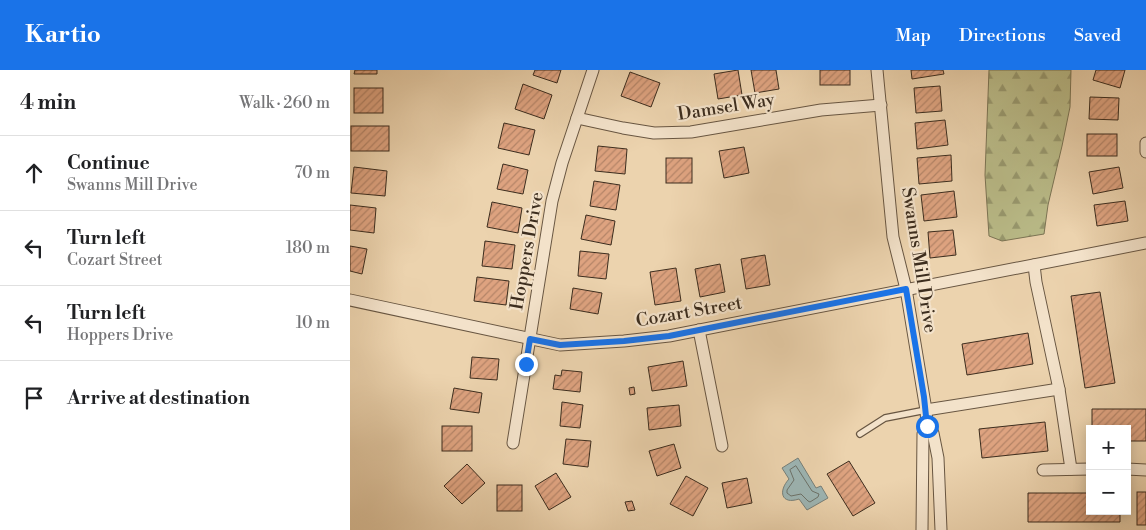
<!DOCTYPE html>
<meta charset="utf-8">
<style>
:root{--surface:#fff;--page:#f2f2f2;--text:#202124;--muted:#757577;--line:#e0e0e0;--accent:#1a73e8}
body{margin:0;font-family:"Libre Bodoni",serif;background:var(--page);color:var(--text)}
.controls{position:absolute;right:15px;bottom:15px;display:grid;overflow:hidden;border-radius:0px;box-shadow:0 2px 12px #0003}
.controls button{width:45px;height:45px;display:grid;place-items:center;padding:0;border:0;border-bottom:1px solid var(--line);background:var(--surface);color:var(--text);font:25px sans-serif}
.stop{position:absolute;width:15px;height:15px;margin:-11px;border:4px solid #1a73e8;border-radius:50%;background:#fff}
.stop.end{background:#1a73e8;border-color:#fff;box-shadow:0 1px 5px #0008}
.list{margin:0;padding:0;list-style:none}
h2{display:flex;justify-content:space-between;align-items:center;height:65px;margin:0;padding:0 20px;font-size:21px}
h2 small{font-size:16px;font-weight:400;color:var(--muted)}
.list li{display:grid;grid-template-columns:32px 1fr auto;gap:15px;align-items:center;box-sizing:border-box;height:75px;padding:0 20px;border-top:1px solid var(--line)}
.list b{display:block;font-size:19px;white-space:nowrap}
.list p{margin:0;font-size:16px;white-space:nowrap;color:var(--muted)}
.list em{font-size:16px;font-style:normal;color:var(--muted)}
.icon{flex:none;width:28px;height:28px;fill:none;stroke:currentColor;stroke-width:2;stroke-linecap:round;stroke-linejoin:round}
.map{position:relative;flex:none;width:796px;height:460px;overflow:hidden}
header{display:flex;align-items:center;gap:30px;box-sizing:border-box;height:70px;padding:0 25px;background:var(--accent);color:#fff}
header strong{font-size:24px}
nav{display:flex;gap:28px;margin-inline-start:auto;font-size:18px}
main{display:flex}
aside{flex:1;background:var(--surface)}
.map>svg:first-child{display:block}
</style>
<header>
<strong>Kartio</strong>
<nav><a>Map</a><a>Directions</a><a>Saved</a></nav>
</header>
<main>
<aside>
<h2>4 min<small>Walk · 260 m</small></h2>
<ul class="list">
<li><svg class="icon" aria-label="ahead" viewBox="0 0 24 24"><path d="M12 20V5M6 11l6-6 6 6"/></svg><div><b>Continue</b><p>Swanns Mill Drive</p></div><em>70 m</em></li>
<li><svg class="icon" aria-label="left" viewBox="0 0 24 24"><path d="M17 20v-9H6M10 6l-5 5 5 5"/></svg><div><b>Turn left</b><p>Cozart Street</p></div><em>180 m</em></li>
<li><svg class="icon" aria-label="left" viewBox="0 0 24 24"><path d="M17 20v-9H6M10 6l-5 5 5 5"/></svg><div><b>Turn left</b><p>Hoppers Drive</p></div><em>10 m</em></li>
<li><svg class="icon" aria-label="arrive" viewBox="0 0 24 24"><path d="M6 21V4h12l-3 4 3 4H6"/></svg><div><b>Arrive at destination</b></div></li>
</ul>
</aside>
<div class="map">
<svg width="796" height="460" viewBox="0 0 796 460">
<defs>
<pattern id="forest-firs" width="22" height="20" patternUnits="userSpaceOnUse" patternTransform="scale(1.25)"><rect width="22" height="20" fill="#babc89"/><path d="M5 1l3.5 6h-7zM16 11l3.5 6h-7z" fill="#98996f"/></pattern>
<pattern id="building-hatch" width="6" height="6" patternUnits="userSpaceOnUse" patternTransform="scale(1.25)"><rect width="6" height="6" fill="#dea380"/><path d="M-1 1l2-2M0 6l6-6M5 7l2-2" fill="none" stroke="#b58568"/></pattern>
</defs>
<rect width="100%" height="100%" fill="#ecd3ae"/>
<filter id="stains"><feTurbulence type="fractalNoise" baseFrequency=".004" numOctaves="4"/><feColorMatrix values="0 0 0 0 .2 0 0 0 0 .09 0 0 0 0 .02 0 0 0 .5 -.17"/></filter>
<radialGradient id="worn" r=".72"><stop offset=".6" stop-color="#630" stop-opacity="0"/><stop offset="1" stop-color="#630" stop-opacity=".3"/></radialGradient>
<path fill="url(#forest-firs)" stroke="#7b7454" d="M 639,0 L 721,0 L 720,37 L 712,76 L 698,135 L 694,164 L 652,171 L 639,166 L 635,105 Z"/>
<path fill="#9db6b5" stroke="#767f79" d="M 448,388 L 466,418 L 471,416 L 478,428 L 457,440 L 449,429 C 431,435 428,421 439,409 L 432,398 Z"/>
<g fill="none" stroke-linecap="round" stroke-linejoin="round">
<path stroke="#6c726a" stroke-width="1" d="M 446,396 L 462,421 L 469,424 L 468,427 L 460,432 L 458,431 L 451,424 L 441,426 L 437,423 L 437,420 L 444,410 L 440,400 Z"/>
</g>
<g fill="url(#building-hatch)" stroke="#3c2d1e">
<path d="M 5,0 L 27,0 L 27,4 L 4,4 Z"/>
<path d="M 185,0 L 211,0 L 207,13 L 183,5 Z"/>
<path d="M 388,0 L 392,25 L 368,29 L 364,4 Z"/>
<path d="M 401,0 L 426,0 L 429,19 L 405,23 Z"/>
<rect x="470" y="0" width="30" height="15"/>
<path d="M 561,0 L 593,0 L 594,4 L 562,9 Z"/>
<path d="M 746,0 L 775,0 L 770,18 L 743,10 Z"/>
<path d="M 280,2 L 310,13 L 301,37 L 271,26 Z"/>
<path d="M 173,14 L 202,25 L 194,49 L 165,39 Z"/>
<path d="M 590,16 L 592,41 L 566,43 L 564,18 Z"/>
<rect x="4" y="18" width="29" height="25"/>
<path d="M 740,27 L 769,28 L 768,50 L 739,49 Z"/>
<path d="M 595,50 L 598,75 L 567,79 L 565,53 Z"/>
<path d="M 154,53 L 185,60 L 179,85 L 148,78 Z"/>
<rect x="1" y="56" width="38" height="25"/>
<rect x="737" y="64" width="30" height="22"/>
<path d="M 248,76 L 277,79 L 275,104 L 245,101 Z"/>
<path d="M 394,77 L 399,103 L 374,108 L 369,81 Z"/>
<path d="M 601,85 L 602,111 L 569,114 L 567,88 Z"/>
<rect x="316" y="88" width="26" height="25"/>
<path d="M 153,94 L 178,100 L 173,124 L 147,119 Z"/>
<path d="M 4,97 L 37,101 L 35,126 L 1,123 Z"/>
<path d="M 769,97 L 773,118 L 743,124 L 739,102 Z"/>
<path d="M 244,111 L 270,115 L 266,140 L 240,136 Z"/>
<path d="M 604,121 L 607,147 L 574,151 L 571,125 Z"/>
<path d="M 775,131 L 778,151 L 747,156 L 744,135 Z"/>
<path d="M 142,132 L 172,138 L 168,163 L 137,157 Z"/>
<path d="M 0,135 L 26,138 L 24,163 L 0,160 Z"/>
<path d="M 236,145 L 265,151 L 261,175 L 231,169 Z"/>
<path d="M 603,160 L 606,185 L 580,188 L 578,162 Z"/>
<path d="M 135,171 L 165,175 L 162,199 L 132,196 Z"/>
<path d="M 0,176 L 17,179 L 12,204 L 0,201 Z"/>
<path d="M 230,181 L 259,184 L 256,209 L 228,206 Z"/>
<path d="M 415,185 L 420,215 L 396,219 L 391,189 Z"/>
<path d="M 370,194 L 375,222 L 350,227 L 345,199 Z"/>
<path d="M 326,198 L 331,231 L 305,235 L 300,202 Z"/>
<path d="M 127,207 L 159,211 L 156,235 L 124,231 Z"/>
<path d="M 223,218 L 252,223 L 248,244 L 220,239 Z"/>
<path d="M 750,222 L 765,313 L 735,318 L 721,226 Z"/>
<path d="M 678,263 L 683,294 L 617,305 L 612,274 Z"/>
<path d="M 122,287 L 149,289 L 147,310 L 120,308 Z"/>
<path d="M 333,291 L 337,316 L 302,321 L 298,297 Z"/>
<path d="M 212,300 L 232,302 L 230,322 L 203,319 L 205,305 L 211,306 Z"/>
<path d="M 284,317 L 285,324 L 280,325 L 279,318 Z"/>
<path d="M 104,318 L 132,323 L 129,343 L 100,339 Z"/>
<path d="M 212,332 L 233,335 L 230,358 L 210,356 Z"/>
<path d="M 329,335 L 331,356 L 299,360 L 297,338 Z"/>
<path d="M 742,339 L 796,339 L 796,371 L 777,371 L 777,359 L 742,359 Z"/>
<path d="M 695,352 L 698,381 L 632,388 L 629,359 Z"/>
<rect x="92" y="356" width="30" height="25"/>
<path d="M 216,369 L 241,371 L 238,397 L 213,394 Z"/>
<path d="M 324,374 L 331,398 L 307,406 L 299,381 Z"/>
<path d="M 499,391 L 525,433 L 503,446 L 477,404 Z"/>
<path d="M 117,394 L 135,413 L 112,434 L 94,416 Z"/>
<path d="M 206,403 L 221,427 L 199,440 L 185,416 Z"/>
<path d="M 336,406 L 358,418 L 343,446 L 320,434 Z"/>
<path d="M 397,408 L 402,433 L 377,438 L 372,413 Z"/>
<rect x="147" y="415" width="25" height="26"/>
<rect x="787" y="422" width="9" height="33"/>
<path d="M 678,423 L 740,423 L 740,441 L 770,441 L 770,452 L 678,452 Z"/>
<path d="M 282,431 L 285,440 L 278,441 L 275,432 Z"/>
</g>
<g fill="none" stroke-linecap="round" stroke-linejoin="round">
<defs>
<path id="service" d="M 510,364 L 535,348 L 576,340"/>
<g id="minor">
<path d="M 527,0 L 543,167 L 556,219 L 576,340 L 577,356 L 573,364 L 572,460"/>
<path d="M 227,48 L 273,58 L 304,63 L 341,62 L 471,40 L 531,35"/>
<path d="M 796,73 L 796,82"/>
<path d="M 684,195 L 686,212 L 709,319 L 721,399"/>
<path d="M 0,230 L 210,275 L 274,271 L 319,266 L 796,173"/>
<path d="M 349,260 L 372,376"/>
<path d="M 576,340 L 709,319"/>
<path d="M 577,356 L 583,363 L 588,388 L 591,460"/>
<path d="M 163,373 L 202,131 L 212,93 L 243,0"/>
<path d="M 777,399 L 796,400"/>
<path d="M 693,400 L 740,399"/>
</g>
</defs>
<use href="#service" stroke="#685642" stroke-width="8"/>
<use href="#minor" stroke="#685642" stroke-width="13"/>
<use href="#service" stroke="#f3e2ca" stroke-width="5.5"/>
<use href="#minor" stroke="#f3e2ca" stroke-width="11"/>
</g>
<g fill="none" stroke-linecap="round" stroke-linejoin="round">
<path stroke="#1a73e8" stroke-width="6" d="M 176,294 L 180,269 L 210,275 L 274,271 L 319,266 L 556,219 L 574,327 L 577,356"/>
</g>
<g text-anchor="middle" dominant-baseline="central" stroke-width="4.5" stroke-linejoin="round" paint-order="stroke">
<g font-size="18" fill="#3c2d1e" stroke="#f3e2ca">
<text transform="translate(376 37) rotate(-9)">Damsel Way</text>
<text transform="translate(177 181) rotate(-80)">Hoppers Drive</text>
<text transform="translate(569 190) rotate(81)">Swanns Mill Drive</text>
<text transform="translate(339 242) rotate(-10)">Cozart Street</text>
</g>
</g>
<rect width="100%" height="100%" filter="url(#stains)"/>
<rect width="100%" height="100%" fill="url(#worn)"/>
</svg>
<div class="controls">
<button>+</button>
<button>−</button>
</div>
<div class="stop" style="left:577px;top:356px"></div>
<div class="stop end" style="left:176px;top:294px"></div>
</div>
</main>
